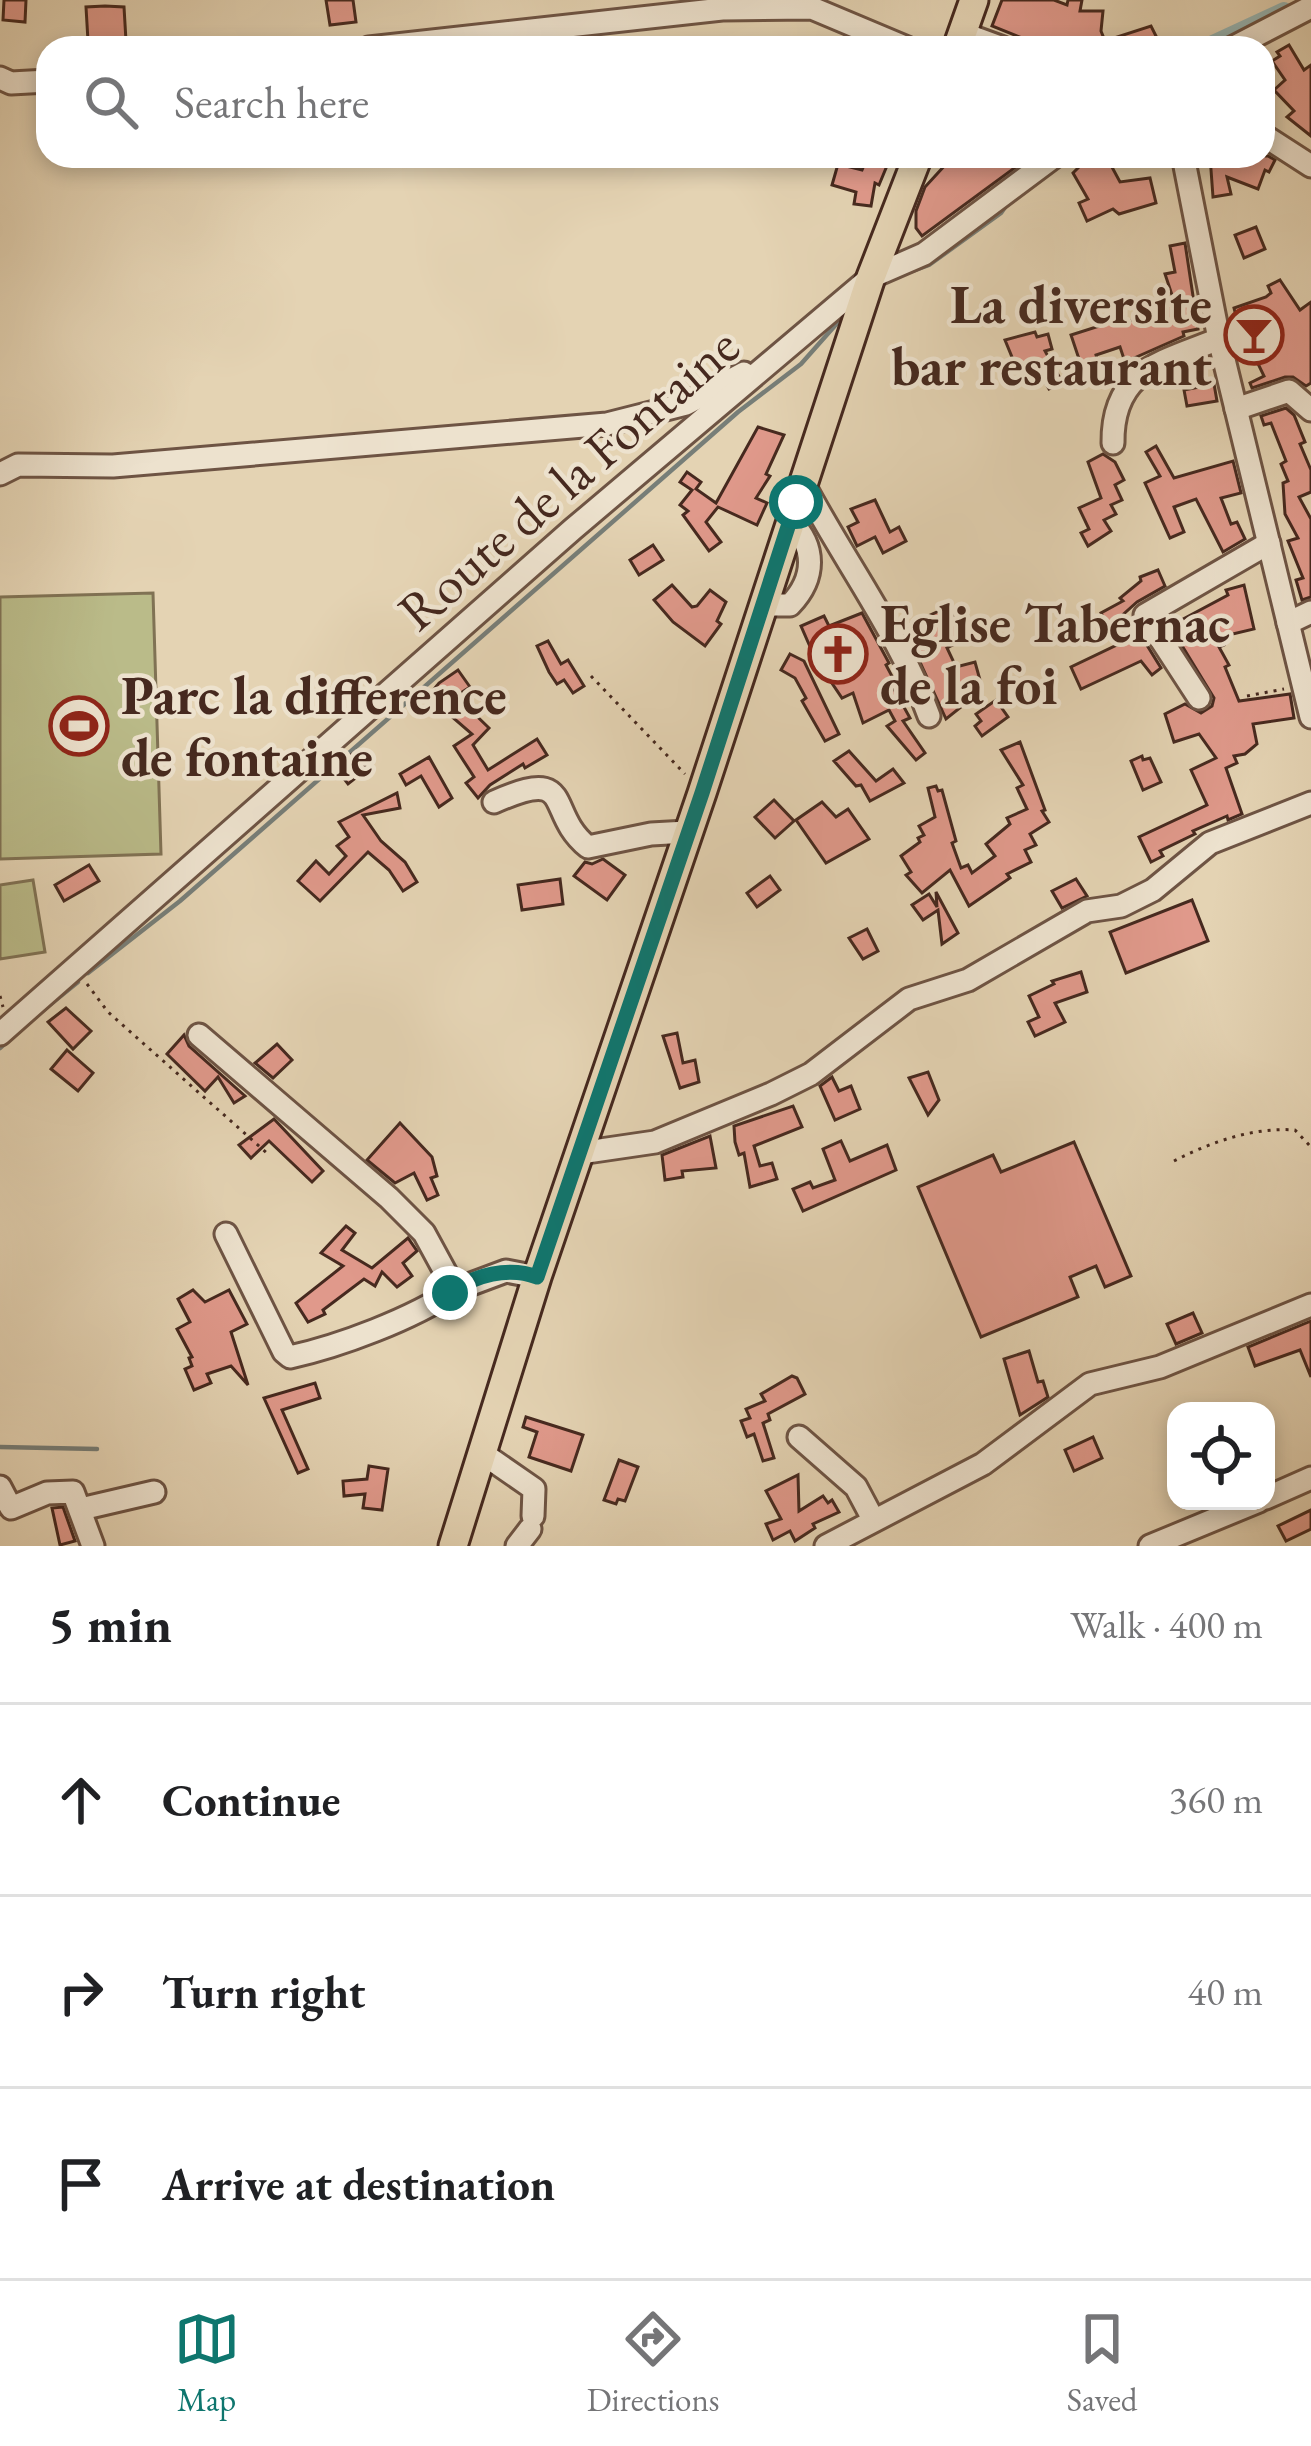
<!DOCTYPE html>
<meta charset="utf-8">
<style>
:root{--surface:#fff;--page:#f6f6f6;--text:#202124;--muted:#757577;--line:#e0e0e0;--accent:#0f766e}
body{margin:0;font-family:"EB Garamond",serif;background:var(--page);color:var(--text)}
.controls{position:absolute;right:36px;bottom:36px;display:grid;overflow:hidden;border-radius:24px;box-shadow:0 6px 18px #0003}
.controls button{width:108px;height:108px;display:grid;place-items:center;padding:0;border:0;border-bottom:3px solid var(--line);background:var(--surface);color:var(--text);font:60px sans-serif}
.stop{position:absolute;width:36px;height:36px;margin:-27px;border:9px solid #0f766e;border-radius:50%;background:#fff}
.stop.end{background:#0f766e;border-color:#fff;box-shadow:0 3px 12px #0008}
.list{margin:0;padding:0;list-style:none}
h2{display:flex;justify-content:space-between;align-items:center;height:156px;margin:0;padding:0 48px;font-size:51px}
h2 small{font-size:39px;font-weight:400;color:var(--muted)}
.list li{display:grid;grid-template-columns:78px 1fr auto;gap:36px;align-items:center;box-sizing:border-box;height:192px;padding:0 48px;border-top:3px solid var(--line)}
.list b{display:block;font-size:45px;white-space:nowrap}
.list em{font-size:39px;font-style:normal;color:var(--muted)}
.icon{flex:none;width:66px;height:66px;fill:none;stroke:currentColor;stroke-width:2;stroke-linecap:round;stroke-linejoin:round}
.map{position:relative;flex:none;width:1311px;height:1546px;overflow:hidden}
.search{position:absolute;background:var(--surface);box-shadow:0 6px 18px #0003;left:36px;right:36px;top:36px;height:132px;display:flex;align-items:center;gap:30px;box-sizing:border-box;padding:0 42px;border-radius:36px;color:var(--muted);font-size:45px}
.sheet{height:732px;background:var(--surface)}
nav{display:flex;justify-content:space-around;align-items:center;box-sizing:border-box;height:168px;border-top:3px solid var(--line);background:var(--surface);font-size:33px;color:var(--muted)}
nav a{display:grid;justify-items:center;gap:6px}
nav .on{color:var(--accent)}
.map>svg:first-child{display:block}
</style>
<div class="map">
<svg width="1311" height="1546" viewBox="0 0 1311 1546">
<rect width="100%" height="100%" fill="#e4d3b3"/>
<filter id="stains"><feTurbulence type="fractalNoise" baseFrequency=".00167" numOctaves="4"/><feColorMatrix values="0 0 0 0 .2 0 0 0 0 .09 0 0 0 0 .02 0 0 0 .5 -.17"/></filter>
<radialGradient id="worn" r=".72"><stop offset=".6" stop-color="#630" stop-opacity="0"/><stop offset="1" stop-color="#630" stop-opacity=".3"/></radialGradient>
<g fill="#babb89" stroke="#807254" stroke-width="3">
<path d="M 153,593 L 161,854 L 0,859 L 0,597 Z"/>
<path d="M 33,880 L 45,952 L 0,959 L 0,885 Z"/>
</g>
<g fill="none" stroke-linecap="round" stroke-linejoin="round">
<g stroke="#777e78" stroke-width="4.5">
<path d="M 899,276 L 929,265 L 1001,213 L 1008,203"/>
<path d="M 88,973 L 180,901 L 738,412 L 801,364 L 840,320"/>
<path d="M 41,1012 L 78,982"/>
<path d="M 0,1048 L 10,1039"/>
<path d="M 0,1447 L 97,1449"/>
</g>
<path stroke="#97b6b4" stroke-width="16" d="M 1202,48 L 1284,10"/>
</g>
<g fill="#e0998b" stroke="#46291f" stroke-width="3">
<path d="M 4,0 L 26,0 L 25,22 L 3,20 Z"/>
<path d="M 326,0 L 353,0 L 356,22 L 330,25 Z"/>
<path d="M 1002,0 L 1054,0 L 1067,5 L 1068,0 L 1082,0 L 1080,11 L 1103,11 L 1101,31 L 1105,41 L 1151,26 L 1158,40 L 1157,48 L 1047,48 L 992,26 Z"/>
<path d="M 105,6 L 124,7 L 126,41 L 88,41 L 86,7 Z"/>
<path d="M 1289,45 L 1304,70 L 1311,65 L 1311,136 L 1287,117 L 1294,111 L 1274,90 L 1285,80 L 1272,61 L 1280,56 L 1277,52 Z"/>
<path d="M 868,156 L 891,156 L 879,185 L 875,183 L 871,206 L 854,204 L 856,192 L 832,185 L 838,164 L 862,170 Z"/>
<path d="M 940,156 L 967,156 L 976,166 L 989,156 L 1014,156 L 1020,164 L 922,236 L 916,228 L 916,211 L 925,187 L 947,163 Z"/>
<path d="M 1087,156 L 1106,156 L 1120,182 L 1150,178 L 1156,203 L 1119,214 L 1113,209 L 1087,221 L 1079,203 L 1088,199 L 1073,173 L 1081,165 L 1079,160 Z"/>
<path d="M 1210,156 L 1268,156 L 1275,160 L 1269,172 L 1265,170 L 1258,189 L 1227,177 L 1231,194 L 1213,197 Z"/>
<path d="M 1256,227 L 1265,249 L 1244,258 L 1235,235 Z"/>
<path d="M 1185,243 L 1198,329 L 1183,332 L 1184,336 L 1125,362 L 1120,347 L 1096,355 L 1098,363 L 1082,368 L 1071,335 L 1121,319 L 1123,324 L 1174,301 L 1165,274 L 1175,272 L 1170,246 Z"/>
<path d="M 1280,280 L 1300,310 L 1311,302 L 1311,383 L 1306,386 L 1293,377 L 1285,377 L 1252,388 L 1250,383 L 1264,376 L 1249,345 L 1244,347 L 1234,308 L 1266,297 L 1271,293 L 1268,286 Z"/>
<path d="M 1035,332 L 1037,337 L 1048,334 L 1052,349 L 1045,351 L 1062,382 L 1049,389 L 1041,375 L 1023,384 L 1005,340 Z"/>
<path d="M 1214,384 L 1217,401 L 1187,406 L 1184,390 Z"/>
<path d="M 1286,408 L 1294,415 L 1305,442 L 1300,444 L 1311,470 L 1311,492 L 1299,497 L 1311,519 L 1311,597 L 1302,600 L 1296,580 L 1303,578 L 1288,541 L 1298,538 L 1285,514 L 1283,483 L 1288,481 L 1281,464 L 1286,461 L 1271,423 L 1264,425 L 1261,416 Z"/>
<path d="M 758,427 L 784,435 L 766,474 L 770,476 L 756,498 L 767,503 L 757,525 L 718,507 L 706,522 L 721,542 L 709,551 L 683,515 L 688,511 L 680,505 L 692,490 L 680,482 L 687,472 L 701,482 L 696,489 L 716,503 Z"/>
<path d="M 1156,446 L 1174,478 L 1233,461 L 1241,493 L 1221,498 L 1231,524 L 1237,522 L 1245,539 L 1223,552 L 1196,499 L 1174,507 L 1184,532 L 1170,538 L 1145,483 L 1160,476 L 1146,452 Z"/>
<path d="M 1103,454 L 1115,462 L 1124,480 L 1115,485 L 1122,500 L 1111,505 L 1116,514 L 1104,520 L 1111,531 L 1088,546 L 1081,533 L 1089,529 L 1079,508 L 1101,498 L 1088,462 Z"/>
<path d="M 875,500 L 890,532 L 899,527 L 906,541 L 883,553 L 875,537 L 857,546 L 848,527 L 858,522 L 851,509 Z"/>
<path d="M 653,545 L 663,560 L 639,575 L 630,560 Z"/>
<path d="M 1158,570 L 1165,586 L 1137,602 L 1108,628 L 1101,613 L 1123,601 L 1120,598 L 1141,581 L 1140,577 Z"/>
<path d="M 672,585 L 692,607 L 697,606 L 710,590 L 726,602 L 717,621 L 721,624 L 705,646 L 673,622 L 654,600 Z"/>
<path d="M 1244,585 L 1254,629 L 1220,637 L 1224,645 L 1219,647 L 1229,665 L 1225,667 L 1239,701 L 1290,694 L 1294,718 L 1253,724 L 1257,744 L 1245,754 L 1234,756 L 1237,763 L 1226,768 L 1242,814 L 1228,820 L 1227,816 L 1193,831 L 1195,834 L 1160,851 L 1163,856 L 1151,862 L 1139,837 L 1207,805 L 1191,770 L 1216,758 L 1199,734 L 1174,742 L 1165,714 L 1185,704 L 1201,713 L 1212,706 L 1214,698 L 1170,626 L 1228,595 L 1226,590 Z"/>
<path d="M 948,607 L 964,639 L 947,648 L 956,667 L 975,662 L 980,680 L 958,693 L 966,703 L 946,719 L 904,627 Z"/>
<path d="M 862,613 L 889,663 L 886,665 L 894,680 L 890,682 L 910,718 L 903,721 L 925,753 L 916,760 L 887,726 L 895,721 L 889,710 L 863,723 L 853,693 L 842,698 L 815,658 L 801,626 L 824,616 L 829,626 Z"/>
<path d="M 1140,634 L 1161,668 L 1152,675 L 1141,661 L 1081,689 L 1071,667 Z"/>
<path d="M 548,641 L 561,664 L 568,660 L 584,686 L 573,693 L 564,680 L 557,684 L 549,672 L 537,646 Z"/>
<path d="M 790,654 L 804,661 L 839,734 L 825,741 L 802,701 L 806,698 L 795,678 L 781,670 Z"/>
<path d="M 458,670 L 470,687 L 456,696 L 489,728 L 473,745 L 488,770 L 537,739 L 547,755 L 525,768 L 523,764 L 490,785 L 478,798 L 466,783 L 474,777 L 454,746 L 472,734 L 428,696 L 439,683 Z"/>
<path d="M 996,700 L 1008,717 L 982,736 L 975,726 L 981,721 L 976,714 Z"/>
<path d="M 1020,742 L 1045,810 L 1042,811 L 1049,822 L 1030,834 L 1036,845 L 1025,850 L 1031,862 L 1007,874 L 1010,878 L 969,906 L 950,870 L 922,893 L 906,875 L 911,872 L 901,856 L 920,842 L 918,838 L 924,835 L 919,826 L 935,817 L 928,788 L 936,786 L 938,791 L 942,790 L 956,841 L 952,843 L 961,868 L 968,865 L 972,873 L 995,856 L 986,844 L 1010,824 L 1007,818 L 1027,809 L 1017,788 L 1023,785 L 1001,750 Z"/>
<path d="M 849,751 L 876,781 L 893,769 L 904,783 L 870,801 L 861,785 L 856,786 L 834,761 Z"/>
<path d="M 355,752 L 367,769 L 348,784 L 335,767 Z"/>
<path d="M 1142,756 L 1143,760 L 1150,758 L 1161,782 L 1143,790 L 1131,761 Z"/>
<path d="M 429,757 L 452,798 L 439,807 L 421,776 L 406,785 L 400,774 Z"/>
<path d="M 397,793 L 400,808 L 363,815 L 381,841 L 405,862 L 417,882 L 403,891 L 389,870 L 368,852 L 320,901 L 298,881 L 316,861 L 329,874 L 346,856 L 337,846 L 349,837 L 339,822 Z"/>
<path d="M 774,800 L 794,821 L 775,838 L 755,817 Z"/>
<path d="M 822,802 L 836,817 L 848,809 L 869,839 L 826,863 L 796,820 Z"/>
<path d="M 603,859 L 625,875 L 607,900 L 574,876 L 585,862 L 592,864 Z"/>
<path d="M 89,865 L 99,881 L 64,901 L 55,885 Z"/>
<path d="M 770,876 L 780,890 L 757,907 L 747,893 Z"/>
<path d="M 560,879 L 563,904 L 522,910 L 518,885 Z"/>
<path d="M 1076,879 L 1087,896 L 1062,908 L 1052,891 Z"/>
<path d="M 936,892 L 958,933 L 942,944 L 938,910 L 923,920 L 912,905 L 929,894 L 937,907 Z"/>
<path d="M 1192,900 L 1208,941 L 1126,973 L 1110,932 Z"/>
<path d="M 867,929 L 878,951 L 863,959 L 849,938 Z"/>
<path d="M 1081,972 L 1087,992 L 1055,1003 L 1065,1022 L 1035,1036 L 1028,1022 L 1039,1017 L 1029,996 L 1054,984 L 1052,981 Z"/>
<path d="M 66,1008 L 91,1031 L 73,1049 L 48,1022 Z"/>
<path d="M 677,1033 L 683,1063 L 695,1060 L 699,1082 L 680,1088 L 663,1036 Z"/>
<path d="M 184,1035 L 189,1046 L 245,1096 L 234,1103 L 218,1077 L 205,1091 L 167,1054 Z"/>
<path d="M 277,1044 L 292,1060 L 273,1078 L 255,1063 Z"/>
<path d="M 67,1050 L 93,1073 L 78,1091 L 51,1069 Z"/>
<path d="M 928,1072 L 939,1100 L 928,1115 L 909,1078 Z"/>
<path d="M 832,1077 L 839,1091 L 851,1086 L 860,1109 L 835,1120 L 820,1086 Z"/>
<path d="M 793,1106 L 802,1127 L 754,1146 L 760,1166 L 772,1163 L 777,1179 L 750,1187 L 744,1153 L 739,1155 L 735,1142 L 734,1126 Z"/>
<path d="M 274,1119 L 323,1171 L 312,1182 L 269,1141 L 251,1158 L 239,1145 Z"/>
<path d="M 400,1123 L 432,1157 L 437,1176 L 431,1178 L 438,1195 L 427,1200 L 414,1173 L 395,1183 L 367,1160 Z"/>
<path d="M 710,1136 L 716,1168 L 682,1171 L 683,1177 L 665,1180 L 662,1155 Z"/>
<path d="M 841,1141 L 850,1161 L 887,1145 L 896,1170 L 803,1211 L 793,1189 L 810,1182 L 813,1188 L 835,1180 L 823,1149 Z"/>
<path d="M 1074,1142 L 1131,1276 L 1105,1287 L 1096,1266 L 1070,1277 L 1078,1297 L 981,1337 L 918,1187 L 993,1155 L 1001,1172 Z"/>
<path d="M 346,1226 L 355,1233 L 342,1250 L 372,1268 L 408,1238 L 417,1251 L 403,1263 L 412,1276 L 397,1287 L 382,1272 L 375,1286 L 364,1279 L 323,1310 L 325,1314 L 308,1322 L 296,1303 L 343,1266 L 321,1253 Z"/>
<path d="M 193,1290 L 205,1302 L 229,1290 L 247,1324 L 231,1332 L 248,1385 L 231,1366 L 207,1374 L 211,1383 L 194,1390 L 185,1369 L 192,1366 L 189,1358 L 192,1357 L 177,1329 L 190,1322 L 178,1299 Z"/>
<path d="M 1193,1313 L 1202,1333 L 1176,1344 L 1167,1324 Z"/>
<path d="M 1311,1321 L 1311,1377 L 1300,1350 L 1255,1366 L 1248,1347 Z"/>
<path d="M 1029,1351 L 1038,1382 L 1043,1381 L 1048,1397 L 1020,1415 L 1004,1359 Z"/>
<path d="M 792,1376 L 797,1378 L 805,1394 L 768,1414 L 770,1420 L 763,1423 L 774,1458 L 763,1461 L 754,1434 L 747,1437 L 741,1421 L 750,1418 L 746,1409 L 765,1401 L 761,1394 Z"/>
<path d="M 315,1383 L 320,1398 L 282,1410 L 308,1469 L 298,1473 L 264,1398 Z"/>
<path d="M 526,1417 L 583,1435 L 571,1471 L 529,1457 L 537,1432 L 523,1427 Z"/>
<path d="M 1093,1437 L 1102,1458 L 1074,1471 L 1065,1450 Z"/>
<path d="M 619,1460 L 638,1467 L 625,1501 L 618,1499 L 616,1504 L 604,1500 Z"/>
<path d="M 369,1466 L 388,1469 L 382,1510 L 363,1508 L 365,1494 L 344,1496 L 343,1481 L 367,1479 Z"/>
<path d="M 798,1475 L 799,1511 L 823,1496 L 828,1503 L 832,1500 L 839,1512 L 813,1524 L 815,1528 L 795,1541 L 790,1531 L 773,1540 L 766,1524 L 781,1519 L 766,1491 Z"/>
<path d="M 63,1507 L 75,1541 L 60,1545 L 52,1508 Z"/>
<path d="M 1311,1510 L 1311,1529 L 1286,1541 L 1278,1526 Z"/>
</g>
<g fill="none" stroke-linecap="round" stroke-linejoin="round">
<defs>
<g id="minor">
<path d="M 962,33 L 1003,48"/>
<path d="M 369,48 L 722,9 L 812,8 L 907,48"/>
<path d="M 1232,48 L 1311,7"/>
<path d="M 0,78 L 11,83 L 48,81"/>
<path d="M 1263,135 L 1311,166"/>
<path d="M 1183,156 L 1219,339 L 1311,717"/>
<path d="M 1236,409 L 1289,391 L 1311,410"/>
<path d="M 1113,443 C 1112,370 1162,362 1219,339"/>
<path d="M 0,474 L 18,465 L 113,466 L 607,424 L 686,404 L 744,373"/>
<path d="M 803,483 C 844,561 899,633 929,716"/>
<path d="M 763,605 L 790,605 C 816,578 816,546 790,521"/>
<path d="M 1288,623 L 1311,612"/>
<path d="M 1199,698 L 1145,615 L 1269,543"/>
<path d="M 494,802 C 577,765 544,812 588,847 L 651,834 L 687,832"/>
<path d="M 0,1034 L 573,529 L 871,277 L 924,254 L 1055,156"/>
<path d="M 199,1035 L 389,1198 L 424,1233 L 455,1290 L 506,1271 L 537,1277"/>
<path d="M 580,1153 L 655,1142 L 771,1094 L 811,1074 L 909,999 L 968,980 L 1087,911 L 1121,906 L 1153,890 L 1210,843 L 1311,803"/>
<path d="M 226,1234 L 284,1352 L 290,1357 C 340,1346 412,1319 455,1290"/>
<path d="M 799,1437 L 856,1487 L 873,1519"/>
<path d="M 482,1453 L 534,1489 L 533,1516"/>
<path d="M 0,1487 L 11,1508 L 47,1493 L 73,1492 L 93,1546"/>
<path d="M 1266,1498 L 1311,1478"/>
<path d="M 81,1509 L 154,1492"/>
<path d="M 517,1546 L 530,1529"/>
<path d="M 826,1546 L 983,1464 L 1090,1384 L 1160,1367 L 1311,1305"/>
<path d="M 1150,1546 L 1259,1501"/>
</g>
<g id="major">
<path d="M 957,48 L 974,0"/>
<path d="M 453,1546 L 537,1277 L 702,793 L 871,277 L 918,156"/>
</g>
</defs>
<use href="#minor" stroke="#6e5444" stroke-width="27"/>
<use href="#major" stroke="#46291f" stroke-width="33"/>
<g stroke="#46291f" stroke-width="3" stroke-dasharray="3 6" stroke-linecap="butt">
<path d="M 591,676 L 685,774"/>
<path d="M 1247,696 L 1284,689"/>
<path d="M 87,984 L 108,1012 L 268,1154"/>
<path d="M 0,996 L 3,1007"/>
<path d="M 1174,1161 C 1211,1142 1253,1127 1295,1130 L 1311,1147"/>
</g>
<use href="#minor" stroke="#ede2ce" stroke-width="21"/>
<use href="#major" stroke="#e4d3b3" stroke-width="27"/>
</g>
<g fill="none" stroke-linecap="round" stroke-linejoin="round">
<path stroke="#0f766e" stroke-width="15" d="M 450,1293 C 474,1275 509,1266 537,1277 L 702,793 L 796,502"/>
</g>
<defs>
<symbol id="bar-ring" viewBox="-11 -11 22 22"><circle r="9.5" fill="#ede2ce" stroke="#8f2418" stroke-width="1.5"/><path d="M-6-5H6L.8 .8V4.5H3.5V6h-7V4.5H-.8V.8Z" fill="#8f2418"/></symbol>
<symbol id="church-ring" viewBox="-11 -11 22 22"><circle r="9.5" fill="#ede2ce" stroke="#8f2418" stroke-width="1.5"/><path d="M-1.2-6h2.4v3.5h3.3v2.4h-3.3V6h-2.4V-.1h-3.3v-2.4h3.3Z" fill="#8f2418"/></symbol>
<symbol id="stadium-ring" viewBox="-11 -11 22 22"><circle r="9.5" fill="#ede2ce" stroke="#8f2418" stroke-width="1.5"/><path d="M0-5a6.5 5 0 1 0 0 10a6.5 5 0 1 0 0-10ZM-3.5-1.8h7v3.6h-7Z" fill="#8f2418"/></symbol>
</defs>
<g fill-rule="evenodd">
<use href="#bar-ring" x="1221" y="302" width="66" height="66"/>
<use href="#church-ring" x="805" y="621" width="66" height="66"/>
<use href="#stadium-ring" x="46" y="693" width="66" height="66"/>
</g>
<g text-anchor="middle" dominant-baseline="central" stroke-width="9" stroke-linejoin="round" paint-order="stroke">
<g font-size="54" font-weight="bold" fill="#46291f" stroke="#ede2ce" text-anchor="start">
<text x="1212" y="304" text-anchor="end">La diversite<tspan x="1212" dy="62">bar restaurant</tspan></text>
<text x="880" y="623">Eglise Tabernac<tspan x="880" dy="62">de la foi</tspan></text>
<text x="121" y="695">Parc la difference<tspan x="121" dy="62">de fontaine</tspan></text>
</g>
<g font-size="54" fill="#46291f" stroke="#ede2ce">
<text transform="translate(568 478) rotate(-41)">Route de la Fontaine</text>
</g>
</g>
<rect width="100%" height="100%" filter="url(#stains)"/>
<rect width="100%" height="100%" fill="url(#worn)"/>
</svg>
<div class="controls">
<button><svg class="icon" aria-label="locate" viewBox="0 0 24 24"><circle cx="12" cy="12" r="6"/><path d="M12 2v4M12 18v4M2 12h4M18 12h4"/></svg></button>
</div>
<div class="stop" style="left:796px;top:502px"></div>
<div class="stop end" style="left:450px;top:1293px"></div>
<div class="search"><svg class="icon" aria-label="search" viewBox="0 0 24 24"><circle cx="10" cy="10" r="6"/><path d="M15 15l6 6"/></svg>Search here</div>
</div>
<section class="sheet">
<h2>5 min<small>Walk · 400 m</small></h2>
<ul class="list">
<li><svg class="icon" aria-label="ahead" viewBox="0 0 24 24"><path d="M12 20V5M6 11l6-6 6 6"/></svg><div><b>Continue</b></div><em>360 m</em></li>
<li><svg class="icon" aria-label="right" viewBox="0 0 24 24"><path d="M7 20v-9h11M14 6l5 5-5 5"/></svg><div><b>Turn right</b></div><em>40 m</em></li>
<li><svg class="icon" aria-label="arrive" viewBox="0 0 24 24"><path d="M6 21V4h12l-3 4 3 4H6"/></svg><div><b>Arrive at destination</b></div></li>
</ul>
</section>
<nav>
<a class="on"><svg class="icon" aria-label="map" viewBox="0 0 24 24"><path d="M3 6l6-2 6 2 6-2v14l-6 2-6-2-6 2zM9 4v14M15 6v14"/></svg>Map</a>
<a><svg class="icon" aria-label="directions" viewBox="0 0 24 24"><path d="M12 3l9 9-9 9-9-9zM9 14v-3h6M13 9l2 2-2 2"/></svg>Directions</a>
<a><svg class="icon" aria-label="saved" viewBox="0 0 24 24"><path d="M7 4h10v16l-5-4-5 4z"/></svg>Saved</a>
</nav>
